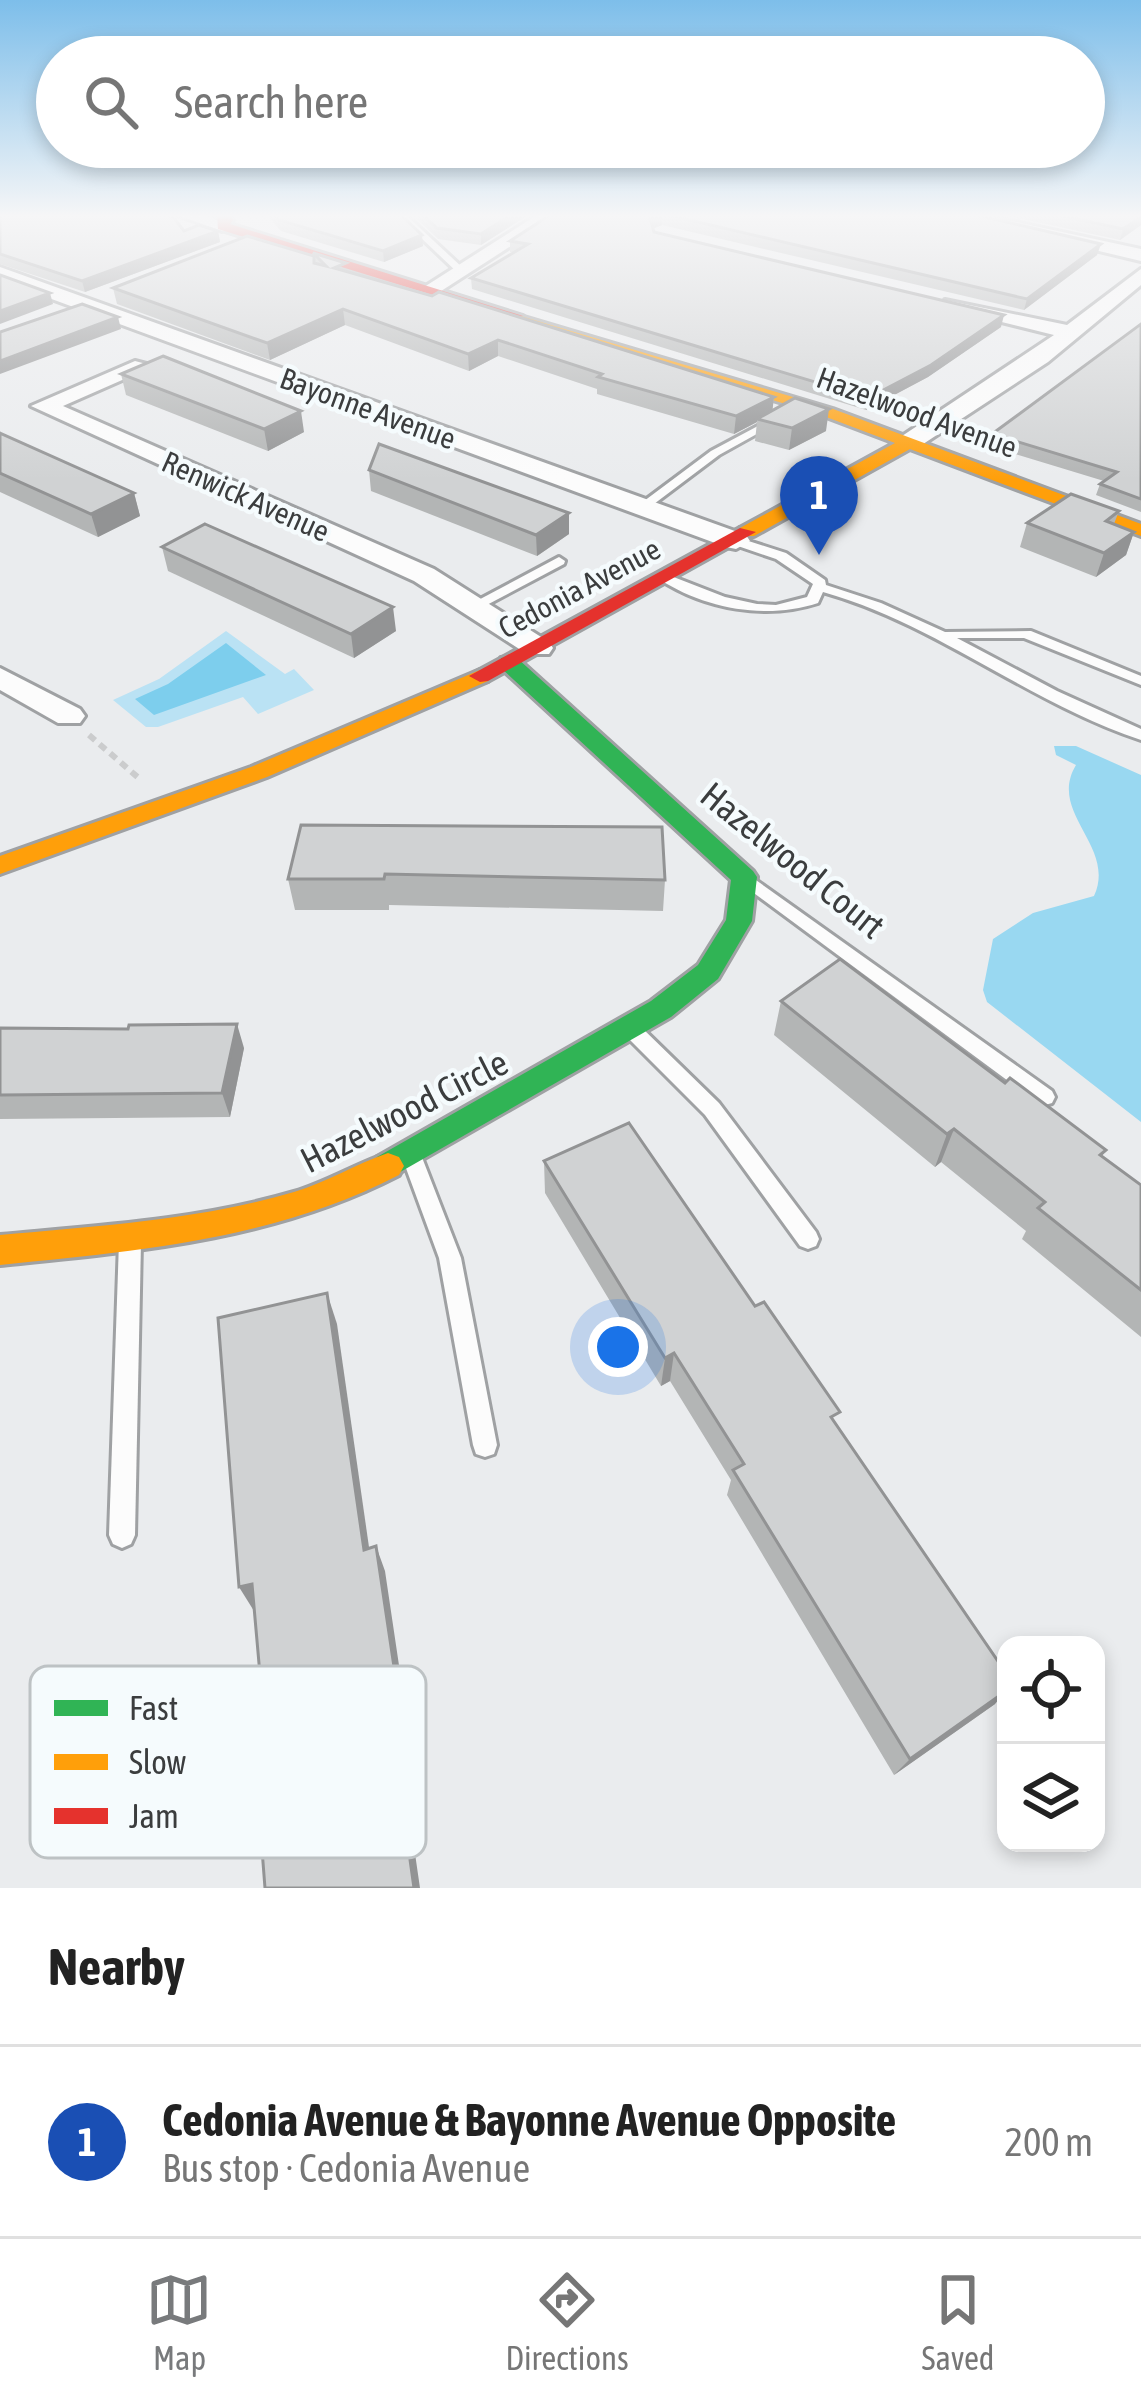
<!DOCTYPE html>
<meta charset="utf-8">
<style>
:root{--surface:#fff;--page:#f6f6f6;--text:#222;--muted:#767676;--line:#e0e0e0;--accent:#787a7c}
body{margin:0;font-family:"Asap Condensed",sans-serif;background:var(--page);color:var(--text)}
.controls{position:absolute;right:36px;bottom:36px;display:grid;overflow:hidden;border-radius:24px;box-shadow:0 6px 18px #0003}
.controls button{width:108px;height:108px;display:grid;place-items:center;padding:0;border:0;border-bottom:3px solid var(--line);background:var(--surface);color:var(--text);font:60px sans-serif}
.you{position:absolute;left:618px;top:1347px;width:42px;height:42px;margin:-30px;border:9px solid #fff;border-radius:50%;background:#1a73e8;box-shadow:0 0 0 18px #1a73e833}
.badge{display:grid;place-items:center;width:78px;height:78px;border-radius:50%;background:var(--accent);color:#fff;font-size:39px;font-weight:700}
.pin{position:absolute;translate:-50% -99px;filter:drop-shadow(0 3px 6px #0008)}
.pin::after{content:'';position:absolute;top:63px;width:42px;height:36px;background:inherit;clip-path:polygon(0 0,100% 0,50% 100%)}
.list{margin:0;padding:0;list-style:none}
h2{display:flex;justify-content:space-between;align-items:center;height:156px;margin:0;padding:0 48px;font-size:51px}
h2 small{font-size:39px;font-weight:400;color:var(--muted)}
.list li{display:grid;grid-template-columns:78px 1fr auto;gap:36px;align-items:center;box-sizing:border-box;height:192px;padding:0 48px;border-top:3px solid var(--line)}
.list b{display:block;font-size:45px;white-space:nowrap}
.list p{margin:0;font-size:39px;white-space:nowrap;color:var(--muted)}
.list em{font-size:39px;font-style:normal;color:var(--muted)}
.icon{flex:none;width:66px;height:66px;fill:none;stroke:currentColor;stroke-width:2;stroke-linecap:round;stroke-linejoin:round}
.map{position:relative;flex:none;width:1141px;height:1888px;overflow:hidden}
.search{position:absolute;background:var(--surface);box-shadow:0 6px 18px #0003;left:36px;right:36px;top:36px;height:132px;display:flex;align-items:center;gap:30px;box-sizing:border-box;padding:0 42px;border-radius:66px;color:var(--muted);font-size:45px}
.sheet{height:348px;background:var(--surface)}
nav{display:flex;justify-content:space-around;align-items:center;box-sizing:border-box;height:168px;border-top:3px solid var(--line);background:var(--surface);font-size:33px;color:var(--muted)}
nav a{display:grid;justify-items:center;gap:6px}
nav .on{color:var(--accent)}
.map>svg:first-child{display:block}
</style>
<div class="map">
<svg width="1141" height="1888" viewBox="0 0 1141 1888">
<rect width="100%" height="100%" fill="#eaecee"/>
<path fill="#bae2f4" d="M 226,631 L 285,674 L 294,669 L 314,690 L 258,714 L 243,697 L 158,727 L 146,727 L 113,700 L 159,679 Z"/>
<path fill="#99d8f1" d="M 1054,746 L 1076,746 L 1141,775 L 1141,1122 L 987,1002 L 983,990 L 993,939 L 1033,913 L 1094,896 C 1117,846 1047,813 1076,765 L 1056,755 Z"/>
<path fill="#7dceed" d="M 226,643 L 266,675 L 154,715 L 135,699 L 168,684 Z"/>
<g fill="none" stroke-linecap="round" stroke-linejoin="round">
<defs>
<g id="lane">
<path d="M 397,215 L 406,215 L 464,269 L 464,273 L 458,273 Z"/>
<path d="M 771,419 L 780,421 L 719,455 L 646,510 L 636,507 L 711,451 Z"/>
<path d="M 736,537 L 786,553 L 825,580 L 826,585 L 881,603 L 945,632 L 1031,631 L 1141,676 L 1141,685 L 1024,638 L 957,638 L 1057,691 L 1141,729 L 1141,740 C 1029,703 937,624 823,592 L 818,603 C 766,620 705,609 659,579 L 671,576 L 725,597 L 757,604 L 776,605 L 807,597 L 813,584 L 776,559 L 732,544 L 730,541 Z"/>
<path d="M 559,557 L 565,561 L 564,564 L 481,608 L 476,609 L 469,605 Z"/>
<path d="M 753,878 L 1052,1091 L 1055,1097 L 1052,1103 L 1045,1105 L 1038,1103 L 747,888 L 744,884 Z"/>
<path d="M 633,1024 L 640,1026 L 719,1103 L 816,1232 L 819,1239 L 816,1246 L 808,1249 L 800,1246 L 705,1115 L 626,1036 L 623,1031 L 626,1026 Z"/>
<path d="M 413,1151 L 420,1154 L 423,1160 L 461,1258 L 497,1445 L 494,1454 L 485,1457 L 476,1454 L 473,1445 L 439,1258 L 403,1160 L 406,1154 Z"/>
<path d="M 130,1232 L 138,1235 L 141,1242 L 135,1535 L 131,1544 L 122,1548 L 113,1544 L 109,1535 L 119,1242 L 122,1235 Z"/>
</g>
<g id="street">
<path d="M 177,215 L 205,215 L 231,226 L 222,231 Z"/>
<path d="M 537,215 L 559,215 L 438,293 L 421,289 Z"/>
<path d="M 948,215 L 983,215 L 1141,249 L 1141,261 Z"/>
<path d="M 0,267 L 746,535 L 750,541 L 736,549 L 726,547 L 0,280 Z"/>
<path d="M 1141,269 L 1141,285 L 1048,362 L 917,448 L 899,448 L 899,438 L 1054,335 L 945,308 L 945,300 L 1067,325 Z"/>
<path d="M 135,361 L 154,366 L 63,406 L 434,569 L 549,642 L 553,648 L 549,654 L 527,654 L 414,581 L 31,406 Z"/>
<path d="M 0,668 L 80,709 L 85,716 L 80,723 L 58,723 L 0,690 Z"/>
</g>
<path id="fast" d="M 509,657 L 517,658 L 753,871 L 757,877 L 752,921 L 718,979 L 671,1017 L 388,1179 L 377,1175 L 372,1166 L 377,1157 L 651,1001 L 698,965 L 726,920 L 731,880 L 501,668 L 501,658 Z"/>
<g id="slow">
<path d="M 511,313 L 833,409 L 1141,524 L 1141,536 L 910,449 L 754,536 L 740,536 L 740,528 L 895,443 L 821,415 L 511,319 Z"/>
<path d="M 480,670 L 491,676 L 488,681 L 267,777 L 0,874 L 0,856 L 251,767 Z"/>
<path d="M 388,1153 L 399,1157 L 404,1166 L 399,1175 C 273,1240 139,1251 0,1265 L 0,1235 C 98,1226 199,1220 294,1192 C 327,1182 356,1164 388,1153 Z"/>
</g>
<g id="jam">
<path d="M 217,215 L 230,215 L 233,220 L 230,224 L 523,316 L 511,319 L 218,229 Z"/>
<path d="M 740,528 L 756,532 L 488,681 L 480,682 L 469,676 Z"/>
</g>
</defs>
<use href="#lane" stroke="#9fa1a3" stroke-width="6"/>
<use href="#street" stroke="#9fa1a3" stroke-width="6"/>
<use href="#fast" stroke="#9fa1a3" stroke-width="6"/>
<use href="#slow" stroke="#9fa1a3" stroke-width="6"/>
<use href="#jam" stroke="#9fa1a3" stroke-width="6"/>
<path stroke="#cbcccd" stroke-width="6" stroke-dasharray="8 6" stroke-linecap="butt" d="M 89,735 L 141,780"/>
<use href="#lane" fill="#fcfcfc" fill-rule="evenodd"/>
<use href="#street" fill="#fcfcfc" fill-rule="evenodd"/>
<use href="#fast" fill="#30b455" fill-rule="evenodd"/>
<use href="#slow" fill="#ff9f0a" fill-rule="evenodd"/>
<use href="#jam" fill="#e5322d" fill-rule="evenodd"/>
</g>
<g fill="#b3b5b5">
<path d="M 0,215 L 184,231 L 218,231 L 220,242 L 85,292 L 0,264 Z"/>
<path d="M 267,215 L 401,215 L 423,246 L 384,262 L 281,231 Z"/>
<path d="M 413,215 L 528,215 L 481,245 L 438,239 Z"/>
<path d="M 550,215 L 977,215 L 1097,255 L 1024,310 L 662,225 L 653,228 L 654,232 L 1001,327 L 928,377 L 866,410 L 472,289 L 471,278 L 514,252 L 510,252 L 510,241 Z"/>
<path d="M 1005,215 L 1141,215 L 1141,225 L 1120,240 Z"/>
<path d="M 313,253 L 347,272 L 774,397 L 772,411 L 826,431 L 789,450 L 755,441 L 757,422 L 734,434 L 597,394 L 597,389 L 498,356 L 469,371 L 345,325 L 270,360 L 117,304 L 113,288 L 314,256 Z"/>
<path d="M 1141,324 L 1141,512 L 1096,495 L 1100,484 L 1104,481 L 989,446 L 992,434 Z"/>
<path d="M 121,374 L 304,432 L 268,451 L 126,395 Z"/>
<path d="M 0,433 L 134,493 L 140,516 L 98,537 L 0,492 Z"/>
<path d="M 369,470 L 569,513 L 569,534 L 537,556 L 371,491 Z"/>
<path d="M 1119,511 L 1114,524 L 1134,532 L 1126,555 L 1096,577 L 1020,547 L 1027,523 Z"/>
<path d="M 162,547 L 396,631 L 354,658 L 168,571 Z"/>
<path d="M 301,825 L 665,880 L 663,911 L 389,905 L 389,910 L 295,910 L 288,879 Z"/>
<path d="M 781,1001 L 1005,1083 L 1106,1150 L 1102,1156 L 1141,1185 L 1141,1337 L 1022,1239 L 1026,1231 L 941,1162 L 935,1167 L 774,1035 Z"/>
<path d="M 0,1028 L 244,1048 L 230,1117 L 0,1119 Z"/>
<path d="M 544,1161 L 835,1424 L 995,1704 L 894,1775 L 727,1495 L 731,1480 L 670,1381 L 661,1386 L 545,1193 Z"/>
</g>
<g fill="#929394">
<path d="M 511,215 L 528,215 L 481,245 L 481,234 Z"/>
<path d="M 660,215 L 662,215 L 662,225 L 650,230 L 650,219 Z"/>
<path d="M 1141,217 L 1141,225 L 1120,240 L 1123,229 Z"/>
<path d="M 218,231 L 220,242 L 85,292 L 82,281 Z"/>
<path d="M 422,235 L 423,246 L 384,262 L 383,251 Z"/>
<path d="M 1101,244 L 1097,255 L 1024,310 L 1027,299 Z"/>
<path d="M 50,293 L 53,304 L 0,324 L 0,311 Z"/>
<path d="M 343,309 L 345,325 L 270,360 L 267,343 Z"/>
<path d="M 1004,315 L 1001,327 L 928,377 L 866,410 L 868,398 Z"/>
<path d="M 118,317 L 121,329 L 0,374 L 0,361 Z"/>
<path d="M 498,340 L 498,356 L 469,371 L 468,354 Z"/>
<path d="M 774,397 L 772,414 L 757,419 L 757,422 L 734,434 L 736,416 Z"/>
<path d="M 829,409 L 826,431 L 789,450 L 792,428 Z"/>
<path d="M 301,411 L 304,432 L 268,451 L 264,429 Z"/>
<path d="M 134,493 L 140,516 L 98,537 L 91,514 Z"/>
<path d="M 569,513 L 569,534 L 537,556 L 536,535 Z"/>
<path d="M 1134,532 L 1126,555 L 1096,577 L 1104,553 Z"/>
<path d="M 393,607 L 396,631 L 354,658 L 351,634 Z"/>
<path d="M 237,1024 L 244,1048 L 230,1117 L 222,1093 Z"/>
<path d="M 954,1129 L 941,1162 L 935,1167 L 947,1134 Z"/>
<path d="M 327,1293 L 337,1324 L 373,1575 L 364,1550 Z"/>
<path d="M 674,1353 L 670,1381 L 661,1386 L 665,1358 Z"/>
<path d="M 376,1546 L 385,1571 L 408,1726 L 397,1729 L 420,1888 L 414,1888 L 389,1710 Z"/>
<path d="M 252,1584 L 254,1611 L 239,1587 Z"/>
<path d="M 1006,1691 L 995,1704 L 894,1775 L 910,1759 Z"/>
</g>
<g fill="#d0d2d3" stroke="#929394" stroke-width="3">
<path d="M 0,215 L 166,215 L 174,218 L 184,231 L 199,225 L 218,231 L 82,281 L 0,254 Z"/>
<path d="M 274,215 L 401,215 L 422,235 L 383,251 L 279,220 Z"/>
<path d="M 423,215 L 511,215 L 481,234 L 437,228 Z"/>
<path d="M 550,215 L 660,215 L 650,219 L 654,232 L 1004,315 L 931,365 L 868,398 L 471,278 L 528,244 L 510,241 Z"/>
<path d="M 668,215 L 977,215 L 1101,244 L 1027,299 Z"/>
<path d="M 1058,215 L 1141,215 L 1141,217 L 1123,229 Z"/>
<path d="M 247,236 L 314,256 L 314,263 L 326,266 L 313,253 L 346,263 L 334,268 L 432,296 L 439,292 L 774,397 L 736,416 L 598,377 L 602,374 L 498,340 L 468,354 L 343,309 L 267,343 L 113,288 Z"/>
<path d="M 0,275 L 50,293 L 0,311 Z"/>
<path d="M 82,304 L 118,317 L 0,361 L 0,332 Z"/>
<path d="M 1141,324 L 1141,499 L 1100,484 L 1117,472 L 992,434 Z"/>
<path d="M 163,356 L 301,411 L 264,429 L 121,374 Z"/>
<path d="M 795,398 L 829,409 L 792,428 L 757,419 Z"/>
<path d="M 0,433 L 134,493 L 91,514 L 0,473 Z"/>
<path d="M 379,444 L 569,513 L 536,535 L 369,470 Z"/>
<path d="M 1071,494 L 1119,511 L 1106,521 L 1134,532 L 1104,553 L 1027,523 Z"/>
<path d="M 205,524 L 393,607 L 351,634 L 162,547 Z"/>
<path d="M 301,825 L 662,827 L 665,880 L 385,874 L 384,879 L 288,879 Z"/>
<path d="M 840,959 L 1005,1083 L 1010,1078 L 1106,1150 L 1100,1155 L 1141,1185 L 1141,1290 L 1038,1208 L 1045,1202 L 954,1129 L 947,1134 L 781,1001 Z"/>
<path d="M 237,1024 L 222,1093 L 0,1095 L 0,1028 L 128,1029 L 129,1025 Z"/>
<path d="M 629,1123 L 755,1306 L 764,1302 L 840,1412 L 831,1417 L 1006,1673 L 1006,1691 L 910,1759 L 733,1470 L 744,1464 L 674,1353 L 665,1358 L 544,1161 Z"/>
<path d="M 327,1293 L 364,1550 L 376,1546 L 400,1707 L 389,1710 L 414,1888 L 265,1888 L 254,1746 L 266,1743 L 252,1584 L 239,1587 L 218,1318 Z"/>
</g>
<linearGradient id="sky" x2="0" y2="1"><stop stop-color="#7dbeea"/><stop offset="0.45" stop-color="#f6f6f7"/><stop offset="1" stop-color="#f6f6f7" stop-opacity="0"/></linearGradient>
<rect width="1141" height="480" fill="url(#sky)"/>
<g text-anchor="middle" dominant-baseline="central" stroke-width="9" stroke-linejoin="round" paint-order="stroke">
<g font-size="30" fill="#3b3d3e" stroke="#f5fbfd">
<text transform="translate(368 408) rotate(20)">Bayonne Avenue</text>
<text transform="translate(917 412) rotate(20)">Hazelwood Avenue</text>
<text transform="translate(246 496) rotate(24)">Renwick Avenue</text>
<text transform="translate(579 588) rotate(-28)">Cedonia Avenue</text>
</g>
<g font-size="36" fill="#3b3d3e" stroke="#f5fbfd">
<text transform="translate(793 860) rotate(39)">Hazelwood Court</text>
<text transform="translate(404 1111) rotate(-27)">Hazelwood Circle</text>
</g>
</g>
<rect x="30" y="1666" width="396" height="192" rx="18" fill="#f5fbfd" stroke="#bdc2c4" stroke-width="3"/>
<rect x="54" y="1700" width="54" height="16" fill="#30b455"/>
<rect x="54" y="1754" width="54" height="16" fill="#ff9f0a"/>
<rect x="54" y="1808" width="54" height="16" fill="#e5322d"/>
<g font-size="33" fill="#3b3d3e">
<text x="129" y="1720">Fast</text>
<text x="129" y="1774">Slow</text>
<text x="129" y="1828">Jam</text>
</g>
</svg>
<div class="controls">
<button><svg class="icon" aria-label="locate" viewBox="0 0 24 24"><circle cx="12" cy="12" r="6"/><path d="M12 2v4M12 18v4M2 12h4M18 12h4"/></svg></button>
<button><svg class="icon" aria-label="layers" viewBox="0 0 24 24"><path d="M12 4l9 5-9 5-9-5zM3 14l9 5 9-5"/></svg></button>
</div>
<div class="you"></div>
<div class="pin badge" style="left:819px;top:555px;background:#1a4fb4">1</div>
<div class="search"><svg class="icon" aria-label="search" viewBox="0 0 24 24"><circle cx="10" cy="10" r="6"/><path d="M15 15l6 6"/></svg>Search here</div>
</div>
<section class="sheet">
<h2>Nearby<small></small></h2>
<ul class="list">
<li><span class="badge" style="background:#1a4fb4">1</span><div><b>Cedonia Avenue &amp; Bayonne Avenue Opposite</b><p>Bus stop · Cedonia Avenue</p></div><em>200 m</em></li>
</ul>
</section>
<nav>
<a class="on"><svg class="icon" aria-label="map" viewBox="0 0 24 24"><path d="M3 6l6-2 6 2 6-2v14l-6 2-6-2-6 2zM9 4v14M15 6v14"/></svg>Map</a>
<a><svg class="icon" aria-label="directions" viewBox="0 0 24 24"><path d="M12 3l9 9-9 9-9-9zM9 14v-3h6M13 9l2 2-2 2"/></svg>Directions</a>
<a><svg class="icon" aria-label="saved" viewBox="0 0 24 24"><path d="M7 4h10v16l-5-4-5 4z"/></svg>Saved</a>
</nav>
